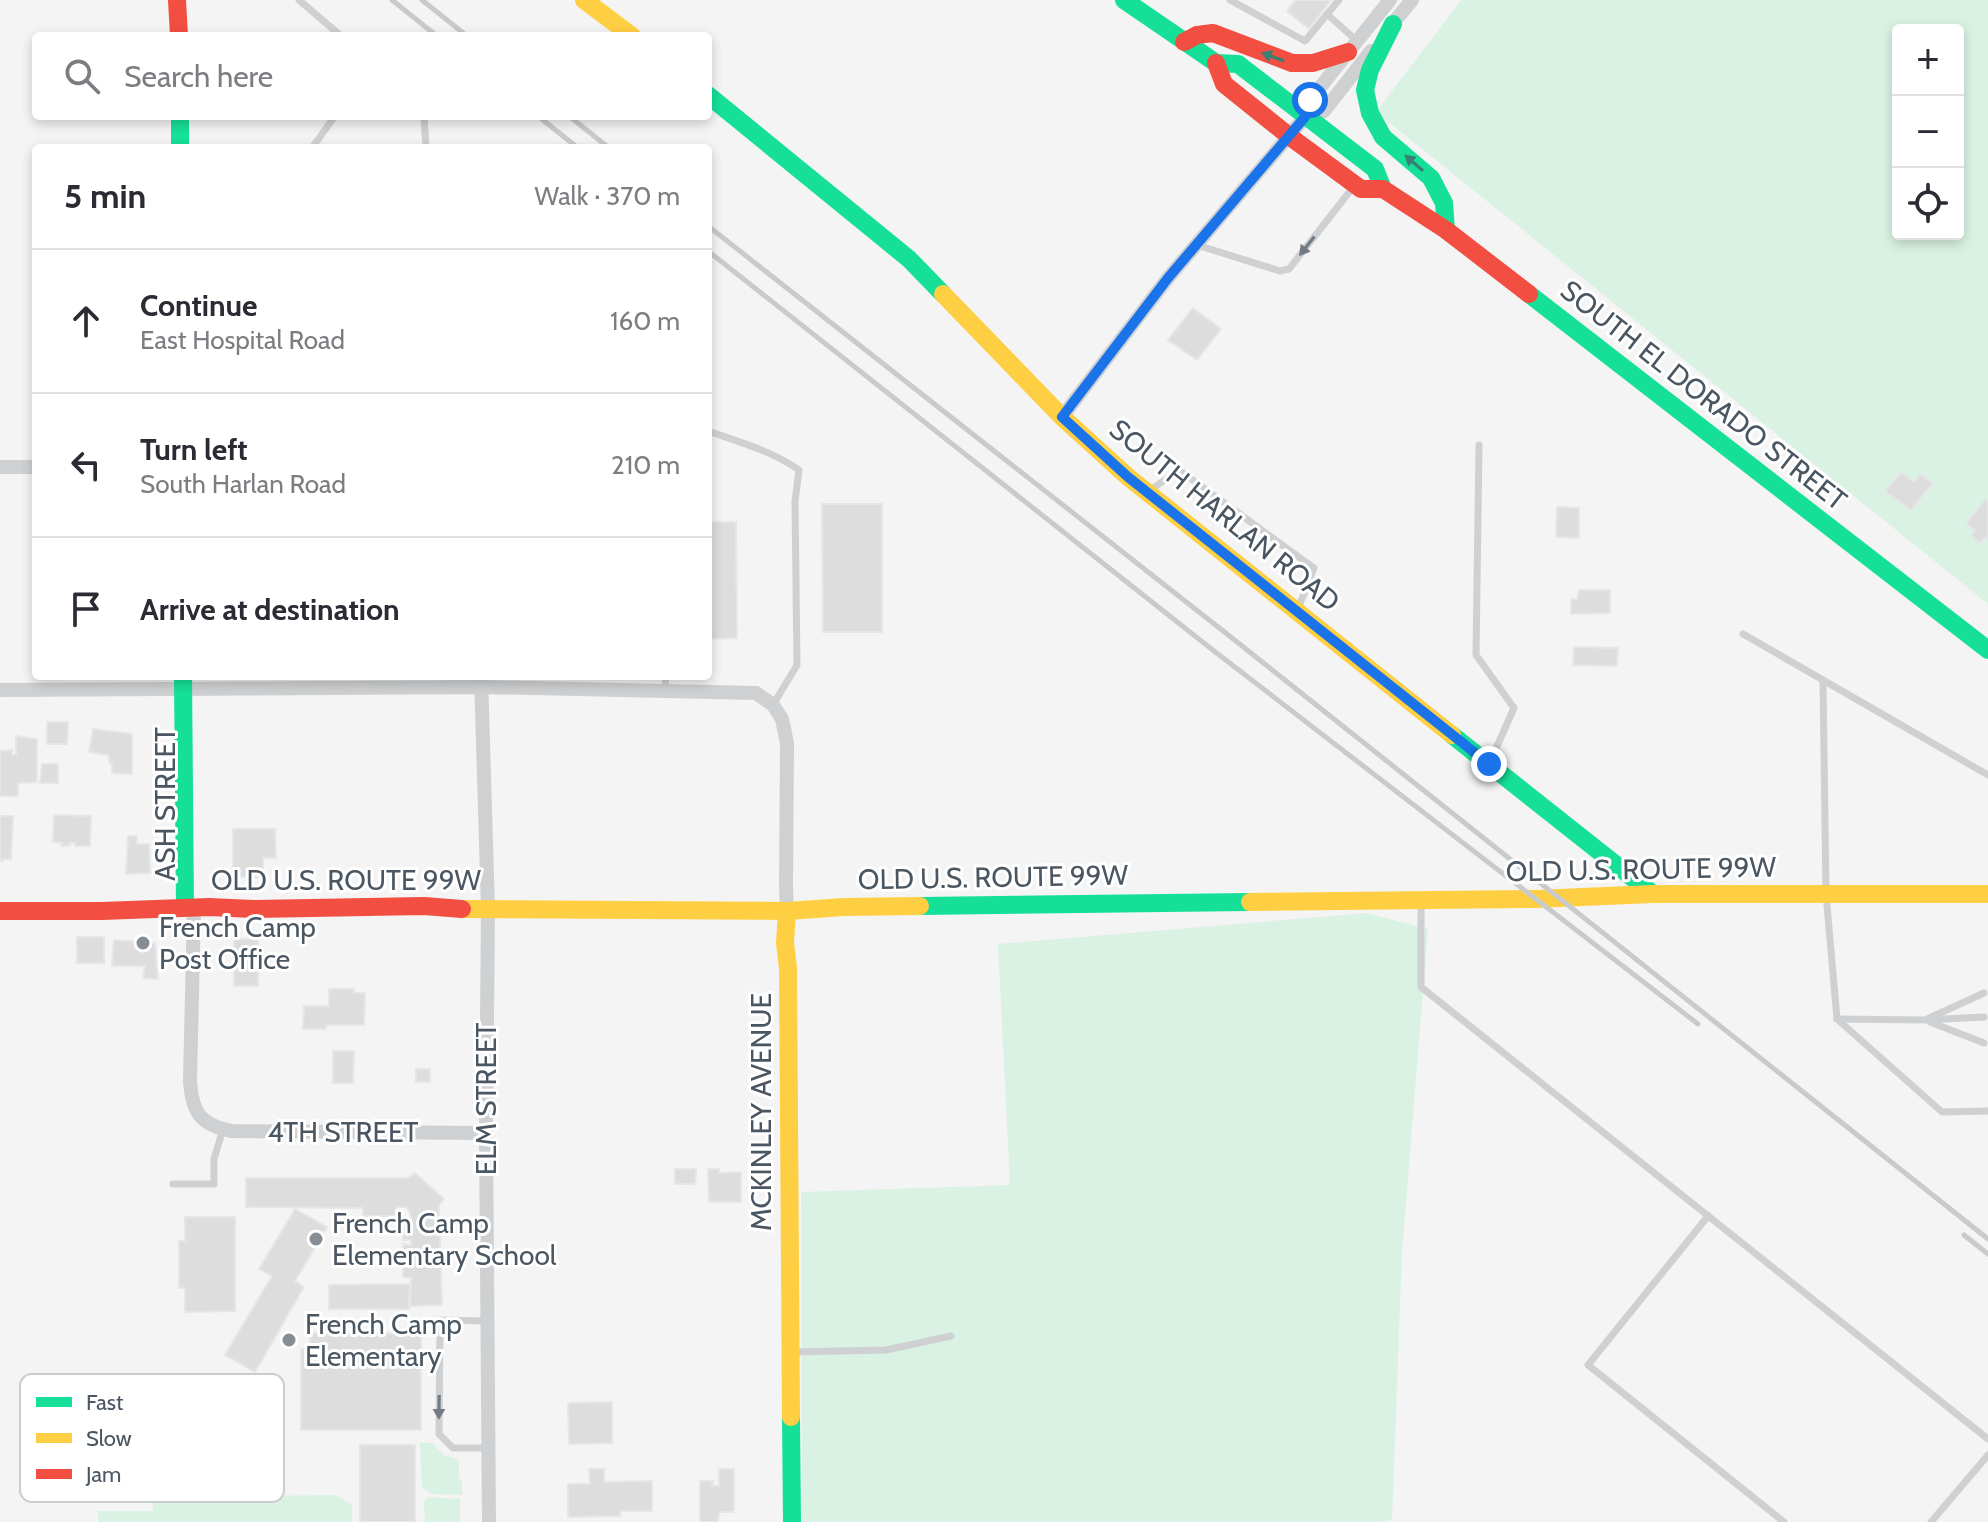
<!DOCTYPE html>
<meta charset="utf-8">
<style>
:root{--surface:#fff;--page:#f7f7f7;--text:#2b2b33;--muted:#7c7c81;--line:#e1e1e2}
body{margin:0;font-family:Cabin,sans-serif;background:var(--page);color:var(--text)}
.controls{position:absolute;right:24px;top:24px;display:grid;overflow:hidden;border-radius:8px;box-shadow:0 4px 12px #0003}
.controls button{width:72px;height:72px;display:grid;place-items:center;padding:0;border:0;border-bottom:2px solid var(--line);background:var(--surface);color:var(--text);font:40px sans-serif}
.stop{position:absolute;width:24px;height:24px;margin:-18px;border:6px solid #1a73e8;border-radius:50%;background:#fff}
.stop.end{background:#1a73e8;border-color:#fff;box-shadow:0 2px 8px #0008}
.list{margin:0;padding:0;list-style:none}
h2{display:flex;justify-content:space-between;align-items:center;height:104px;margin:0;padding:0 32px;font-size:34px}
h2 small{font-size:26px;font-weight:400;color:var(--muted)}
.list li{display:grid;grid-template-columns:52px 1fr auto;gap:24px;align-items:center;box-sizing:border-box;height:144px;padding:0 32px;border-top:2px solid var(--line)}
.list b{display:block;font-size:30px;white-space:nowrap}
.list p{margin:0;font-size:26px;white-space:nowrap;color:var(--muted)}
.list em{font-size:26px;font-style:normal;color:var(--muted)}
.icon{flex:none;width:44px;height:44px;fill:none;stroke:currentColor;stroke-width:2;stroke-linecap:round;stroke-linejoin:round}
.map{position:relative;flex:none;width:1988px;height:1522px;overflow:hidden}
.search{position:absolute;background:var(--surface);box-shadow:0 4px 12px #0003;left:32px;top:32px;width:680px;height:88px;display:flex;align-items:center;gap:20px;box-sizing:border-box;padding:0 28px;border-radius:8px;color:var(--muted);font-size:30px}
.panel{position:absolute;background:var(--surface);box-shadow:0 4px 12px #0003;left:32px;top:144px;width:680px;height:536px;border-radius:8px}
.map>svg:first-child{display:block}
</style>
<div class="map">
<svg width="1988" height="1522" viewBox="0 0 1988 1522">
<rect width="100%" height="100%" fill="#f4f4f4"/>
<g fill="#d9f2e3" fill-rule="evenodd">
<path d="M 1461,0 L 1988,0 L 1988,604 L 1376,112 ZM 1898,30 L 1958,30 L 1958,234 L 1898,234 Z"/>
<path d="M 1366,913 L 1428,929 L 1402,1252 L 1392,1520 L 1380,1522 L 802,1522 L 801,1192 L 1010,1185 L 998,944 Z"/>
<path d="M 420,1443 L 432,1443 L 445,1456 L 457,1459 L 459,1462 L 459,1479 L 462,1480 L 462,1495 L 432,1494 L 422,1488 Z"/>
<path d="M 336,1495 L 352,1505 L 352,1522 L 98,1522 L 98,1511 L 153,1511 L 153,1497 Z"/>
<path d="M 428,1497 L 460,1499 L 460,1522 L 425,1522 L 424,1502 Z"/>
</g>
<g fill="#ddddde" stroke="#e5e6e7" stroke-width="2">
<path d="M 1296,0 L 1331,0 L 1309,29 L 1287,11 Z"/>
<path d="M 1193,308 L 1221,329 L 1197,360 L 1168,340 Z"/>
<path d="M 1901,472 L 1914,482 L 1920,474 L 1933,483 L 1911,510 L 1885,491 Z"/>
<path d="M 1985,499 L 1988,502 L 1988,540 L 1985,538 L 1980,544 L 1971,536 L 1975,530 L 1966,524 Z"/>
<path d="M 822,504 L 882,504 L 882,632 L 823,632 Z"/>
<path d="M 1557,507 L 1579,508 L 1579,538 L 1556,537 Z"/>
<path d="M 708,522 L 736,522 L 737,638 L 708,639 Z"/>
<path d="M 1579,590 L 1610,590 L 1610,613 L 1571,614 L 1571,599 L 1577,600 Z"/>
<path d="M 1574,647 L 1618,648 L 1617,666 L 1573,665 Z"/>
<path d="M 47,722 L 68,722 L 67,744 L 47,744 Z"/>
<path d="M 93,729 L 132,734 L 132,774 L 112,773 L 112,764 L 110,764 L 108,755 L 89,752 Z"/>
<path d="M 16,736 L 37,739 L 37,782 L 18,783 L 18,796 L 0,796 L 0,751 L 12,750 L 12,755 L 16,755 Z"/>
<path d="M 42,764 L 58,764 L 58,783 L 40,783 Z"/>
<path d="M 54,815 L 91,816 L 90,846 L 75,846 L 75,843 L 69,843 L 70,846 L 61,846 L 62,843 L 53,842 Z"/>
<path d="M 0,816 L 13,816 L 11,859 L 3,859 L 3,861 L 0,861 Z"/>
<path d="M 233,829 L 275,829 L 276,858 L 263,858 L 263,877 L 233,877 Z"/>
<path d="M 128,836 L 137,836 L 137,844 L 149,844 L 150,873 L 126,874 Z"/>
<rect x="77" y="937" width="27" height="26"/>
<rect x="234" y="939" width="24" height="47"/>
<path d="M 114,940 L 155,943 L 158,979 L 143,978 L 145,966 L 112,966 Z"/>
<path d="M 329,989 L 354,989 L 354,993 L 365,993 L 364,1025 L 326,1025 L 326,1029 L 303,1029 L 304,1006 L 329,1006 Z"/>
<path d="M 333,1051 L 354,1051 L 353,1083 L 333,1083 Z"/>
<rect x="416" y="1069" width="14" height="13"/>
<path d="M 675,1169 L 696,1169 L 695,1184 L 675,1184 Z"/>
<path d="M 708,1169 L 719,1169 L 719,1173 L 741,1172 L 741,1202 L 709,1202 Z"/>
<path d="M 415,1173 L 444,1199 L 439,1205 L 442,1305 L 410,1306 L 411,1278 L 403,1277 L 403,1244 L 411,1245 L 411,1240 L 403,1240 L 403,1222 L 411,1222 L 410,1212 L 406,1207 L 396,1207 L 396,1216 L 363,1216 L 363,1208 L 246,1207 L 246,1178 L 408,1178 Z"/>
<path d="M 295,1209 L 327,1227 L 295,1281 L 304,1287 L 255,1372 L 225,1355 L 272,1276 L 259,1269 Z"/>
<path d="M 185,1217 L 235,1217 L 235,1311 L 185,1312 L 185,1288 L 179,1288 L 179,1241 L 185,1241 Z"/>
<path d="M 410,1284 L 409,1309 L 329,1309 L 329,1285 Z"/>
<path d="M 310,1333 L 421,1333 L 421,1430 L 301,1430 L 301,1349 L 310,1349 Z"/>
<path d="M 612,1402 L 612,1443 L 569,1444 L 568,1403 Z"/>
<rect x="360" y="1445" width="55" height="77"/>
<path d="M 589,1469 L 604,1469 L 604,1482 L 652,1481 L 652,1511 L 620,1511 L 620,1516 L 568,1517 L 568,1484 L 590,1484 Z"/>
<path d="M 719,1469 L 734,1469 L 734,1512 L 719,1512 L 718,1522 L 700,1522 L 700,1481 L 713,1481 L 712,1486 L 719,1486 Z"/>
</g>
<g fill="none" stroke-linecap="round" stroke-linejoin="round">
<g stroke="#ced0d2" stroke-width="7">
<path d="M 299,0 L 341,36"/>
<path d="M 1230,0 L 1305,41 L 1339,0"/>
<path d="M 1327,14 L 1357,41"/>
<path d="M 424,116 L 426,148"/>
<path d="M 312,148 L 335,116"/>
<path d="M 1197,245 L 1280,271 L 1289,269 L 1354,186"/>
<path d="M 708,431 C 739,442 772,451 799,470 L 795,501 L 797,665 L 773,705"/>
<path d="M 1479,445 L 1476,655 L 1514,708 L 1490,762"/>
<path d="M 1149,491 L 1179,470 L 1314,568 L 1298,609"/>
<path d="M 1743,634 L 1988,775"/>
<path d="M 665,676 L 666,691"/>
<path d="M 1823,680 L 1826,894 L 1837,1019 L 1942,1112 L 1988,1111"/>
<path d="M 1421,902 L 1421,987 L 1988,1439"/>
<path d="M 1837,1019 L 1924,1020 L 1984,1017"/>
<path d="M 1927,1019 L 1984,993"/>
<path d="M 1930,1022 L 1984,1043"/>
<path d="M 173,1184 L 214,1184 L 214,1159 L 223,1129"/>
<path d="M 1708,1216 L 1588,1365 L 1784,1522"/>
<path d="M 487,1321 L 440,1320 L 439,1434 L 453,1448 L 488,1448"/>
<path d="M 792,1352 L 886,1350 L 951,1336"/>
<path d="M 1931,1522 L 1988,1455"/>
</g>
<g stroke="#ced0d2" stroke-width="14">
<path d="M 1389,28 L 1412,0"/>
<path d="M 1305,117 L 1324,111 L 1371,51"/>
<path d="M 1062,417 L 1168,278 L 1305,117 L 1310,100 L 1390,0"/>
<path d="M 0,467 L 36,467"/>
<path d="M 481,676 L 488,909 L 486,1133 L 489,1522"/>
<path d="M 0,690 L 481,687 L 756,693 L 773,705 L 782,719 L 787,743 L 786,888 L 787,911"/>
<path d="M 194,907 L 190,1081 C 192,1112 200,1125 232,1131 L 486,1133"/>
</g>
<g stroke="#16e098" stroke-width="18">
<path d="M 1124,0 L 1216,63 L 1238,64 L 1375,169 L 1383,189"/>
<path d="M 1393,24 L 1370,70 L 1365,90 L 1370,113 L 1383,137 L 1431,178 L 1444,203 L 1446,230"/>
<path d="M 708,95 L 909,259 L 943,294"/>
<path d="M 180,116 L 180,148"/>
<path d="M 1529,294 L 1988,650"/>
<path d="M 183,676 L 185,907"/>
<path d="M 1452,735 L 1653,894"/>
<path d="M 920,906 L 1250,902"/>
<path d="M 791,1417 L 792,1522"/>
</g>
<g stroke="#ffcf43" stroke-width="18">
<path d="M 584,0 L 632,36"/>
<path d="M 943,294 L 1062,417 L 1128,477 L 1452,735"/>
<path d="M 1250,902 L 1535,899 L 1653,894 L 1988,894"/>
<path d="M 462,909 L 787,911 L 844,907 L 920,906"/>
<path d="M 787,911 L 785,943 L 788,968 L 791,1417"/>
</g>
<g stroke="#f24e42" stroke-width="18">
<path d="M 177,0 L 179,36"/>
<path d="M 1184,42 L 1197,35 L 1213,33 L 1292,63 L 1313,63 L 1348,52"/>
<path d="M 1216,63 L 1224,84 L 1289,136 L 1361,189 L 1383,189 L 1446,230 L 1529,294"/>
<path d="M 0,911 L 102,911 L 209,907 L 253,909 L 424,906 L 462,909"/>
</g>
<g stroke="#c9cacc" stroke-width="5">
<path d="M 392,0 L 437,36"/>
<path d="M 422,0 L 467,36"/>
<path d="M 538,116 L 578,148"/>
<path d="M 569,116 L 609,148"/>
<path d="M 708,226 L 1227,634 L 1988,1239"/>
<path d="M 708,251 L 1214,651 L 1698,1024"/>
<path d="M 1964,1235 L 1988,1254"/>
</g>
</g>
<defs><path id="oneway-solid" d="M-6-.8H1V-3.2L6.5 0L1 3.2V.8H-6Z" transform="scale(2)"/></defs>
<g fill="#3a7f72">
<use href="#oneway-solid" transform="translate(1273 57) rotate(-160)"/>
<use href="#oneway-solid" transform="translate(1414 163) rotate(-139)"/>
</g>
<g fill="#727b83">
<use href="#oneway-solid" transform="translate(1307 246) rotate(128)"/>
<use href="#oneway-solid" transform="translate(439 1407) rotate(91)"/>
</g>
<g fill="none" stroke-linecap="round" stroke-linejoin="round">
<path stroke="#1a73e8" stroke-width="10" d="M 1310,100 L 1305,117 L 1168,278 L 1062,417 L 1128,477 L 1489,764"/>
</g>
<g fill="#868d94" stroke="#fff" stroke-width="3">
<circle cx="143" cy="943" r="8"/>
<circle cx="316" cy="1239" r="8"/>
<circle cx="289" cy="1340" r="8"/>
</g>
<g text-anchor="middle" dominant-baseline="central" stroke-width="6" stroke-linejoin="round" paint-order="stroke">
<g font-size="28" fill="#4a5661" stroke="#fff">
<text transform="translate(1704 395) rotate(38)">SOUTH EL DORADO STREET</text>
<text transform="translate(1225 515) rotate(39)">SOUTH HARLAN ROAD</text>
<text transform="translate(165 804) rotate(-90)">ASH STREET</text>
<text transform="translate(1641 869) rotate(-1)">OLD U.S. ROUTE 99W</text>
<text transform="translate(993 877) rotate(-1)">OLD U.S. ROUTE 99W</text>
<text x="346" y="880">OLD U.S. ROUTE 99W</text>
<text transform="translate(486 1099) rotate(-90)">ELM STREET</text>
<text transform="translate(761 1112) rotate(-90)">MCKINLEY AVENUE</text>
<text x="343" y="1132">4TH STREET</text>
</g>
<g font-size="28" fill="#4a5661" stroke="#fff" text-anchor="start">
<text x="159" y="927">French Camp<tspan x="159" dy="32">Post Office</tspan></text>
<text x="332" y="1223">French Camp<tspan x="332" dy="32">Elementary School</tspan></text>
<text x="305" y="1324">French Camp<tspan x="305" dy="32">Elementary</tspan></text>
</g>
</g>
<rect x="20" y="1374" width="264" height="128" rx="12" fill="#fff" stroke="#c9ccd0" stroke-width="2"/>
<rect x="36" y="1397" width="36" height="10" fill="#16e098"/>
<rect x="36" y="1433" width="36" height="10" fill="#ffcf43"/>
<rect x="36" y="1469" width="36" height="10" fill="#f24e42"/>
<g font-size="22" fill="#4a5661">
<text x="86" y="1410">Fast</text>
<text x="86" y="1446">Slow</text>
<text x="86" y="1482">Jam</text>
</g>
</svg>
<div class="controls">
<button>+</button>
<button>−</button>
<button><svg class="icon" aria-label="locate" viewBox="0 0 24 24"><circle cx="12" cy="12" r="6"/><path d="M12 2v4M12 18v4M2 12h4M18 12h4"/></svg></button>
</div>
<div class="stop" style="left:1310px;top:100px"></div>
<div class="stop end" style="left:1489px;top:764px"></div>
<div class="search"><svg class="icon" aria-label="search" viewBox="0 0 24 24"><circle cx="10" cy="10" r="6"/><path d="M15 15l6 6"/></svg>Search here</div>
<section class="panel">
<h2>5 min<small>Walk · 370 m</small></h2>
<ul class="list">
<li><svg class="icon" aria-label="ahead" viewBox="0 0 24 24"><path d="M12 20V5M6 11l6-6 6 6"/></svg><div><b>Continue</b><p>East Hospital Road</p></div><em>160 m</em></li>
<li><svg class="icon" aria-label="left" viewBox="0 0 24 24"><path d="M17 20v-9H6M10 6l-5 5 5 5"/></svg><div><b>Turn left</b><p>South Harlan Road</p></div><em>210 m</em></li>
<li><svg class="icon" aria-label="arrive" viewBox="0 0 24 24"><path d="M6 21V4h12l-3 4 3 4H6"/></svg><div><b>Arrive at destination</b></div></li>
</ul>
</section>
</div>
